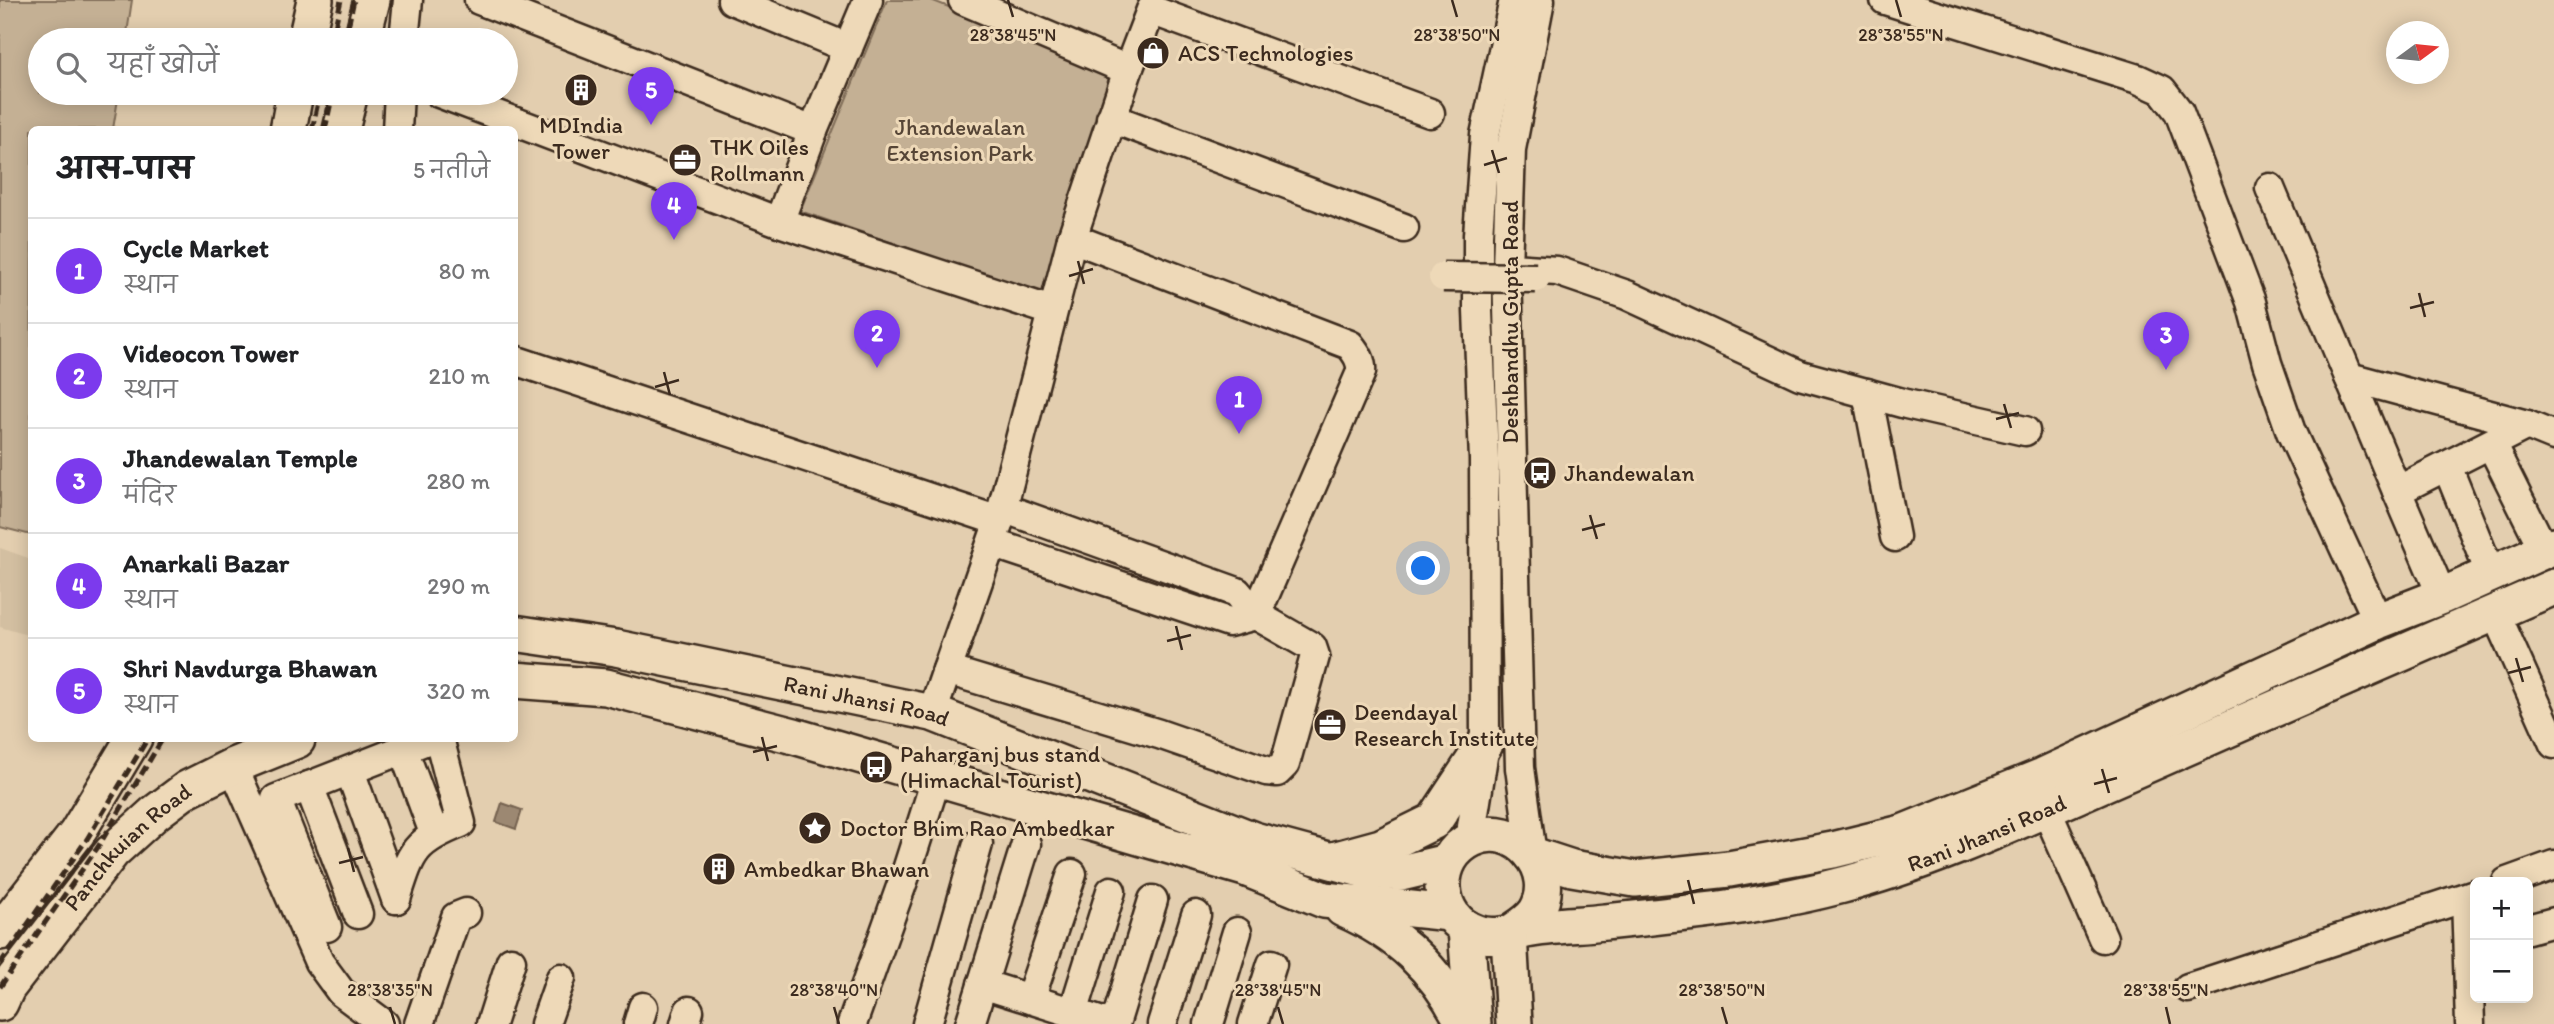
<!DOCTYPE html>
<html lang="hi">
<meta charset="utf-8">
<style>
:root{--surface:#fff;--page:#f6f6f6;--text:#202124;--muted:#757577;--line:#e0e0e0;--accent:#7c3aed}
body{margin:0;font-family:Itim,"Playpen Sans Deva",sans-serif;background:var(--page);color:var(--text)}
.controls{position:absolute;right:21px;bottom:21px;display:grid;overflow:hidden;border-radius:10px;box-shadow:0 4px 18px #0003}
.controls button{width:63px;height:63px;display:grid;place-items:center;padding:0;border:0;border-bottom:2px solid var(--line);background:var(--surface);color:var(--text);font:35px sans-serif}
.compass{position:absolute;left:2386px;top:21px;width:63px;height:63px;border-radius:50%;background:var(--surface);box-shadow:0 4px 18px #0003;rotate:75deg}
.you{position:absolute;left:1424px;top:569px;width:24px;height:24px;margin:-18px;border:5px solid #fff;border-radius:50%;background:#1a73e8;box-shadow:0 0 0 10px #1a73e833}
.badge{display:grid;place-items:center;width:46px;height:46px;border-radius:50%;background:var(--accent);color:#fff;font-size:23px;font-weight:700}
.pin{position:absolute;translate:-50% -58px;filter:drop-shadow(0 2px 4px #0008)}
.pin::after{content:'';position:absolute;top:37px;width:24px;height:21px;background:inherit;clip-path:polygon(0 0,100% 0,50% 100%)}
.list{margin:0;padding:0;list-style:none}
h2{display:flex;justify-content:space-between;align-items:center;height:91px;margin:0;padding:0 28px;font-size:30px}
h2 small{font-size:23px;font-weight:400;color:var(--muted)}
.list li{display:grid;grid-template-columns:46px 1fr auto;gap:21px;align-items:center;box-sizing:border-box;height:105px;padding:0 28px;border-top:2px solid var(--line)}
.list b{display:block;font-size:26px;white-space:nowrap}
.list p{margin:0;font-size:23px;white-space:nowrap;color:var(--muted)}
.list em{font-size:23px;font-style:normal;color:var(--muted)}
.icon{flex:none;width:38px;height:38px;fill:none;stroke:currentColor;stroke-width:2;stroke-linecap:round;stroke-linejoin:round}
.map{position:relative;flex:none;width:2554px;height:1024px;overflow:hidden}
.search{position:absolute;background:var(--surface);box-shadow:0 4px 18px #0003;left:28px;top:28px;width:490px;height:77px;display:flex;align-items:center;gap:18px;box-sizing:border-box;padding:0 24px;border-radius:38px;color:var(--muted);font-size:26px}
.panel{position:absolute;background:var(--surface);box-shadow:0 4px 18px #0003;left:28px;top:126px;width:490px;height:616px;border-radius:10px}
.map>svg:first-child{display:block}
</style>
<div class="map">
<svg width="2554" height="1024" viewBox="0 0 2554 1024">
<rect width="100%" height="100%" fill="#e3ceaf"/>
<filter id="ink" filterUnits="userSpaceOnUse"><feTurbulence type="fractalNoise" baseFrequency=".0143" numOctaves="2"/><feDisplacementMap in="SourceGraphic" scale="14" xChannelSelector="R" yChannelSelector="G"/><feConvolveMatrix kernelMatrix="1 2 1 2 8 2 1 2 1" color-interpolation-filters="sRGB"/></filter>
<g filter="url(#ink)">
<path fill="#d3bfa1" d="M 0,548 L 31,559 L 31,636 L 0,627 Z"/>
<g fill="#c4b094" stroke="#806d59" stroke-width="2">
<path d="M 0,0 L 132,0 L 126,40 L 40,40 L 40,93 L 119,93 L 113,129 L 32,130 L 31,535 L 0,527 Z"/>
<path d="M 887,0 L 931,0 L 1115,73 L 1045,295 L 800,211 Z"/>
</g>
<path fill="#9c8872" stroke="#756250" stroke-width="2" d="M 502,803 L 522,810 L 516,829 L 496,822 Z"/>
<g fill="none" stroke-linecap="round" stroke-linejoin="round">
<defs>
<g id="minor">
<path d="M 479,0 L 813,131"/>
<path d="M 732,0 L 848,48"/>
<path d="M 963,0 L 1128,70"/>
<path d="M 1885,0 L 2138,79 L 2162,90 L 2179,112 L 2251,302 L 2267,363 L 2291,432 L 2378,621"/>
<path d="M 404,40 L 408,0"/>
<path d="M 439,93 L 779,222 L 813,131 L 868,0"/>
<path d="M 1111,118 L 1404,228"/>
<path d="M 397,130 L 399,93"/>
<path d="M 2270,188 L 2349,377 L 2527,425 L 2554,436"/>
<path d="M 779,222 L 1052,311"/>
<path d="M 1072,238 L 1350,345 C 1357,354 1362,361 1361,372 L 1256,615"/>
<path d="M 1510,268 L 1557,271 L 1627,295 L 1800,375 L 1906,404 L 2025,431"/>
<path d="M 514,360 L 999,521"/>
<path d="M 2349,377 L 2397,491"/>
<path d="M 1867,393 L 1895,537"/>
<path d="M 2491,444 L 2544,550"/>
<path d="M 2447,466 L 2491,575"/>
<path d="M 992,543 L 1229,622 L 1256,615"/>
<path d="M 2442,596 L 2397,491 L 2527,425"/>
<path d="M 2495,612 L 2554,744"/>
<path d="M 947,670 L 1159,734 L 1266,771 L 1277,772 L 1285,764 L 1315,656 L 1312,647 L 1256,615 L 1237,592 L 1003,508"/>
<path d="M 932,713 L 999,521 L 1072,238 L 1128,70 L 1151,10 L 1430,113"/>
<path d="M 403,749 L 434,833"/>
<path d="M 233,766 L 319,962 L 341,992 L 384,1024"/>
<path d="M 350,771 L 396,899"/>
<path d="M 309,786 L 358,914"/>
<path d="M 2046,809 L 2103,938"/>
<path d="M 1470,839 L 1485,744 L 1484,460 L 1478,311 L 1478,235 L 1485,135 L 1514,0"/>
<path d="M 1532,855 L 1520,768 L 1507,268 L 1511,149 L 1540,0"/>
<path d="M 2507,882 L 2554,865"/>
<path d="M 2466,898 L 2470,1024"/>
<path d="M 396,899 C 411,852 413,842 461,823 L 439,738"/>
<path d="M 327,927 L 276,799 L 432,738"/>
<path d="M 2528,929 L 2554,922"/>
<path d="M 982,984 L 1109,1024"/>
<path d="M 2188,988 L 2475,894"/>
<path d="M 1030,999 L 1072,874"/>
<path d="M 1073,1013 L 1111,891"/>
<path d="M 419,1024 L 456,917 L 466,913"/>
<path d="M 491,1024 L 511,961"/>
<path d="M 545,1024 L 561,978"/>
<path d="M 638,1024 L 643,1007"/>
<path d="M 685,1024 L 689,1011"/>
<path d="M 852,1024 L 907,870 L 937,776"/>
<path d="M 927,1024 L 978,844"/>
<path d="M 970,1024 L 1026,844"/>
<path d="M 1115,1024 L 1153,900"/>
<path d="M 1162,1024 L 1196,915"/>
<path d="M 1209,1024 L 1237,932"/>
<path d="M 1253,1024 L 1272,964"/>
</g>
<g id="major">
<path d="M 306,40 L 315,0"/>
<path d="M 362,40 L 372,0"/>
<path d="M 288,130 L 295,93"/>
<path d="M 341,130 L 350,93"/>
<path id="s1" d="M 514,633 L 616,648 L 932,713 L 1254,840 L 1365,870 L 1401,873 L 1447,862"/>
<path d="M 514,680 L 606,687 L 794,736 L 1245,868 L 1324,900 L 1450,913"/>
<path d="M 1532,855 L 1572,868 L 1635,879 L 1729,869 L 1833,850 L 1902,833 L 2043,776 L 2378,621 L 2442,596 L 2554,546"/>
<path d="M 1337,859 L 1381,847 L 1434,821 L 1485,744"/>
<path d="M 1343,909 C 1398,933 1437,969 1464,1024"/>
<path d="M 1466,928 L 1473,1024"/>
<path d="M 0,932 L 77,833 L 134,738"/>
<path id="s2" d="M 1509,934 C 1519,927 1529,922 1536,912 C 1562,871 1515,818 1472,839 C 1431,858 1434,919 1477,933 C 1493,939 1511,933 1526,930 C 1552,925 1579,925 1605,922 C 1683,914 1763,906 1839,886 C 1937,861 2040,811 2133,771 C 2273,709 2413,648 2554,587"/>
<path d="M 1509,934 L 1514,1024"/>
<path id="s3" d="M 0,1003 L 7,988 L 112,852 L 155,813 L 187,789 L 233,766 L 297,740"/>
</g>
</defs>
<use href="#minor" stroke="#3b2a1e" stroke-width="33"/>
<use href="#major" stroke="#3b2a1e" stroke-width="40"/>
<use href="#minor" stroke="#eed9b8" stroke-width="28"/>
<use href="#major" stroke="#eed9b8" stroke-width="35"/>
<g stroke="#3b2a1e" stroke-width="5" stroke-dasharray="10 5" stroke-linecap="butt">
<path d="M 332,40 L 341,0"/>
<path d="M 345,40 L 354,0"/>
<path d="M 312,130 L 320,93"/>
<path d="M 325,130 L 333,93"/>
<path d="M 0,964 L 87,839 L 148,738"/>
<path d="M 0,987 L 98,847 L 163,738"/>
</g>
<defs>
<path id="minor-bridge" d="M 1443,277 L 1536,278"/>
</defs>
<use href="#minor-bridge" stroke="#3b2a1e" stroke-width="33" stroke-linecap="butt"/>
<use href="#minor-bridge" stroke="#eed9b8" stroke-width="28"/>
</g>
</g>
<path fill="none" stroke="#3b2a1e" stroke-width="2.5" d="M 1008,0 L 1013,17M 1452,0 L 1457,17M 1896,0 L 1901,17M 1492,150 L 1499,173M 1484,165 L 1507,158M 1078,261 L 1084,284M 1069,276 L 1093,269M 2419,293 L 2425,317M 2410,308 L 2434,302M 664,372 L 670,395M 655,387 L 679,380M 2004,404 L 2011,428M 1996,419 L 2019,413M 1590,515 L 1597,539M 1582,530 L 1605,524M 1176,626 L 1182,650M 1167,641 L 1191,635M 2516,658 L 2523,682M 2508,673 L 2531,667M 762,737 L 768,761M 753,752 L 777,746M 2102,769 L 2109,793M 2094,784 L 2117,778M 348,848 L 354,872M 339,863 L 363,857M 1688,880 L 1694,904M 1679,895 L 1703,889M 390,1007 L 395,1024M 834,1007 L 839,1024M 1278,1007 L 1283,1024M 1722,1007 L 1727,1024M 2166,1007 L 2170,1024"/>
<defs>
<symbol id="shop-disc" viewBox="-11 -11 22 22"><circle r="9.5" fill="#3b2a1e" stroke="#eed9b8"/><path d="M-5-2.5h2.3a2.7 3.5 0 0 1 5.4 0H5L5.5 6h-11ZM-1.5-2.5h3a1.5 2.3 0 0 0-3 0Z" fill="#fff"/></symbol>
<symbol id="building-disc" viewBox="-11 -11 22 22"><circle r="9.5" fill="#3b2a1e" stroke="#eed9b8"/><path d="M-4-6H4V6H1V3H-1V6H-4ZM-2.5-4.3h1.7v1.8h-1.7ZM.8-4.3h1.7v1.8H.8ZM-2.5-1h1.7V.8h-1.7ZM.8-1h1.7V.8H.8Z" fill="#fff"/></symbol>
<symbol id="office-disc" viewBox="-11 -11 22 22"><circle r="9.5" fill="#3b2a1e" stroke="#eed9b8"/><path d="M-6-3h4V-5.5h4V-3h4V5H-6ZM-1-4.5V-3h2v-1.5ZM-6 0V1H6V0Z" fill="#fff"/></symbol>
<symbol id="bus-disc" viewBox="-11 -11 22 22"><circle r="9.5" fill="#3b2a1e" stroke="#eed9b8"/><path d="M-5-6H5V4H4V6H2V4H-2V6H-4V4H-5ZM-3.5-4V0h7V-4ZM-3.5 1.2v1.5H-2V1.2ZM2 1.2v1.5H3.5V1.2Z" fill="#fff"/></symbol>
<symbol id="sight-disc" viewBox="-11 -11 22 22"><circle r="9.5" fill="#3b2a1e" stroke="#eed9b8"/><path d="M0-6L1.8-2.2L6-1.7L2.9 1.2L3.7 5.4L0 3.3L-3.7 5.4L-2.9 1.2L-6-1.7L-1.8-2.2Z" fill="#fff"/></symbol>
</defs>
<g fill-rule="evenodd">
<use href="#shop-disc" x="1134" y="34" width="38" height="38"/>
<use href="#building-disc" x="562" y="71" width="38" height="38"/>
<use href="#office-disc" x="666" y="141" width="38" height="38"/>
<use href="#bus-disc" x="1521" y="454" width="38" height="38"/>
<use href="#office-disc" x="1311" y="706" width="38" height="38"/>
<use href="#bus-disc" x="857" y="748" width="38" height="38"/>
<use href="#sight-disc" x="796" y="809" width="38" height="38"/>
<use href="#building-disc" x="700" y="850" width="38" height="38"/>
</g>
<g text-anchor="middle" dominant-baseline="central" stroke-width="6" stroke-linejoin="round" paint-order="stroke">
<g font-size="23" fill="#3b2a1e" stroke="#eed9b8" text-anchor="start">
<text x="1178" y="53">ACS Technologies</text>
<text x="581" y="125" text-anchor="middle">MDIndia<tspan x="581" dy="26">Tower</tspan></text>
<text x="710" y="147">THK Oiles<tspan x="710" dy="26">Rollmann</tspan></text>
<text x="1564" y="473">Jhandewalan</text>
<text x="1354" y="712">Deendayal<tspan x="1354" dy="26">Research Institute</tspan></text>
<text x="900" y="754">Paharganj bus stand<tspan x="900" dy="26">(Himachal Tourist)</tspan></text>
<text x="840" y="828">Doctor Bhim Rao Ambedkar</text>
<text x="744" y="869">Ambedkar Bhawan</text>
</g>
<g font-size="23" fill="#564536" stroke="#eed9b8">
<text x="960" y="127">Jhandewalan<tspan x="960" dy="26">Extension Park</tspan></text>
</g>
<g font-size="23" fill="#3b2a1e" stroke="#eed9b8">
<text transform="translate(1510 322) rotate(-90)">Deshbandhu Gupta Road</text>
<text stroke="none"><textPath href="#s1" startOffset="359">Rani Jhansi Road</textPath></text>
<text stroke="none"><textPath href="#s2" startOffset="807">Rani Jhansi Road</textPath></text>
<text stroke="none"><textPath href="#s3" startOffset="203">Panchkuian Road</textPath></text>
</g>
</g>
<g font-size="18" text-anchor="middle" fill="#3b2a1e" stroke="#eed9b8" stroke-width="6" stroke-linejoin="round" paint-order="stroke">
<text x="1013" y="41">28°38'45"N</text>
<text x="1457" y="41">28°38'50"N</text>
<text x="1901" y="41">28°38'55"N</text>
<text x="390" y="996">28°38'35"N</text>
<text x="834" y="996">28°38'40"N</text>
<text x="1278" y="996">28°38'45"N</text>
<text x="1722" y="996">28°38'50"N</text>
<text x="2166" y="996">28°38'55"N</text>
</g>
</svg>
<div class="controls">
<button>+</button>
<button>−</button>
</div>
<svg class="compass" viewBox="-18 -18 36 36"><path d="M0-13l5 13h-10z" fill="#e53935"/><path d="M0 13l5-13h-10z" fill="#757577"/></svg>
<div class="you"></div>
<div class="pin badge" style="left:1239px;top:434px">1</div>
<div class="pin badge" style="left:877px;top:368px">2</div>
<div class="pin badge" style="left:2166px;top:370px">3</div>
<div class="pin badge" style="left:674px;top:240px">4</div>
<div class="pin badge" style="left:651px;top:125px">5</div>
<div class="search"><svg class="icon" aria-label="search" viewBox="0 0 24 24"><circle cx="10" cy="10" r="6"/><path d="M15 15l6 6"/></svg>यहाँ खोजें</div>
<section class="panel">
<h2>आस-पास<small>5 नतीजे</small></h2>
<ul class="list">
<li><span class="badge">1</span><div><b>Cycle Market</b><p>स्थान</p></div><em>80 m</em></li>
<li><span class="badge">2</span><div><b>Videocon Tower</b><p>स्थान</p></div><em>210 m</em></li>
<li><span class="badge">3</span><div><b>Jhandewalan Temple</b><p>मंदिर</p></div><em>280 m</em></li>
<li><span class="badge">4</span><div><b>Anarkali Bazar</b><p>स्थान</p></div><em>290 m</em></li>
<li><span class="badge">5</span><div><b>Shri Navdurga Bhawan</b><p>स्थान</p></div><em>320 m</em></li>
</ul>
</section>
</div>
